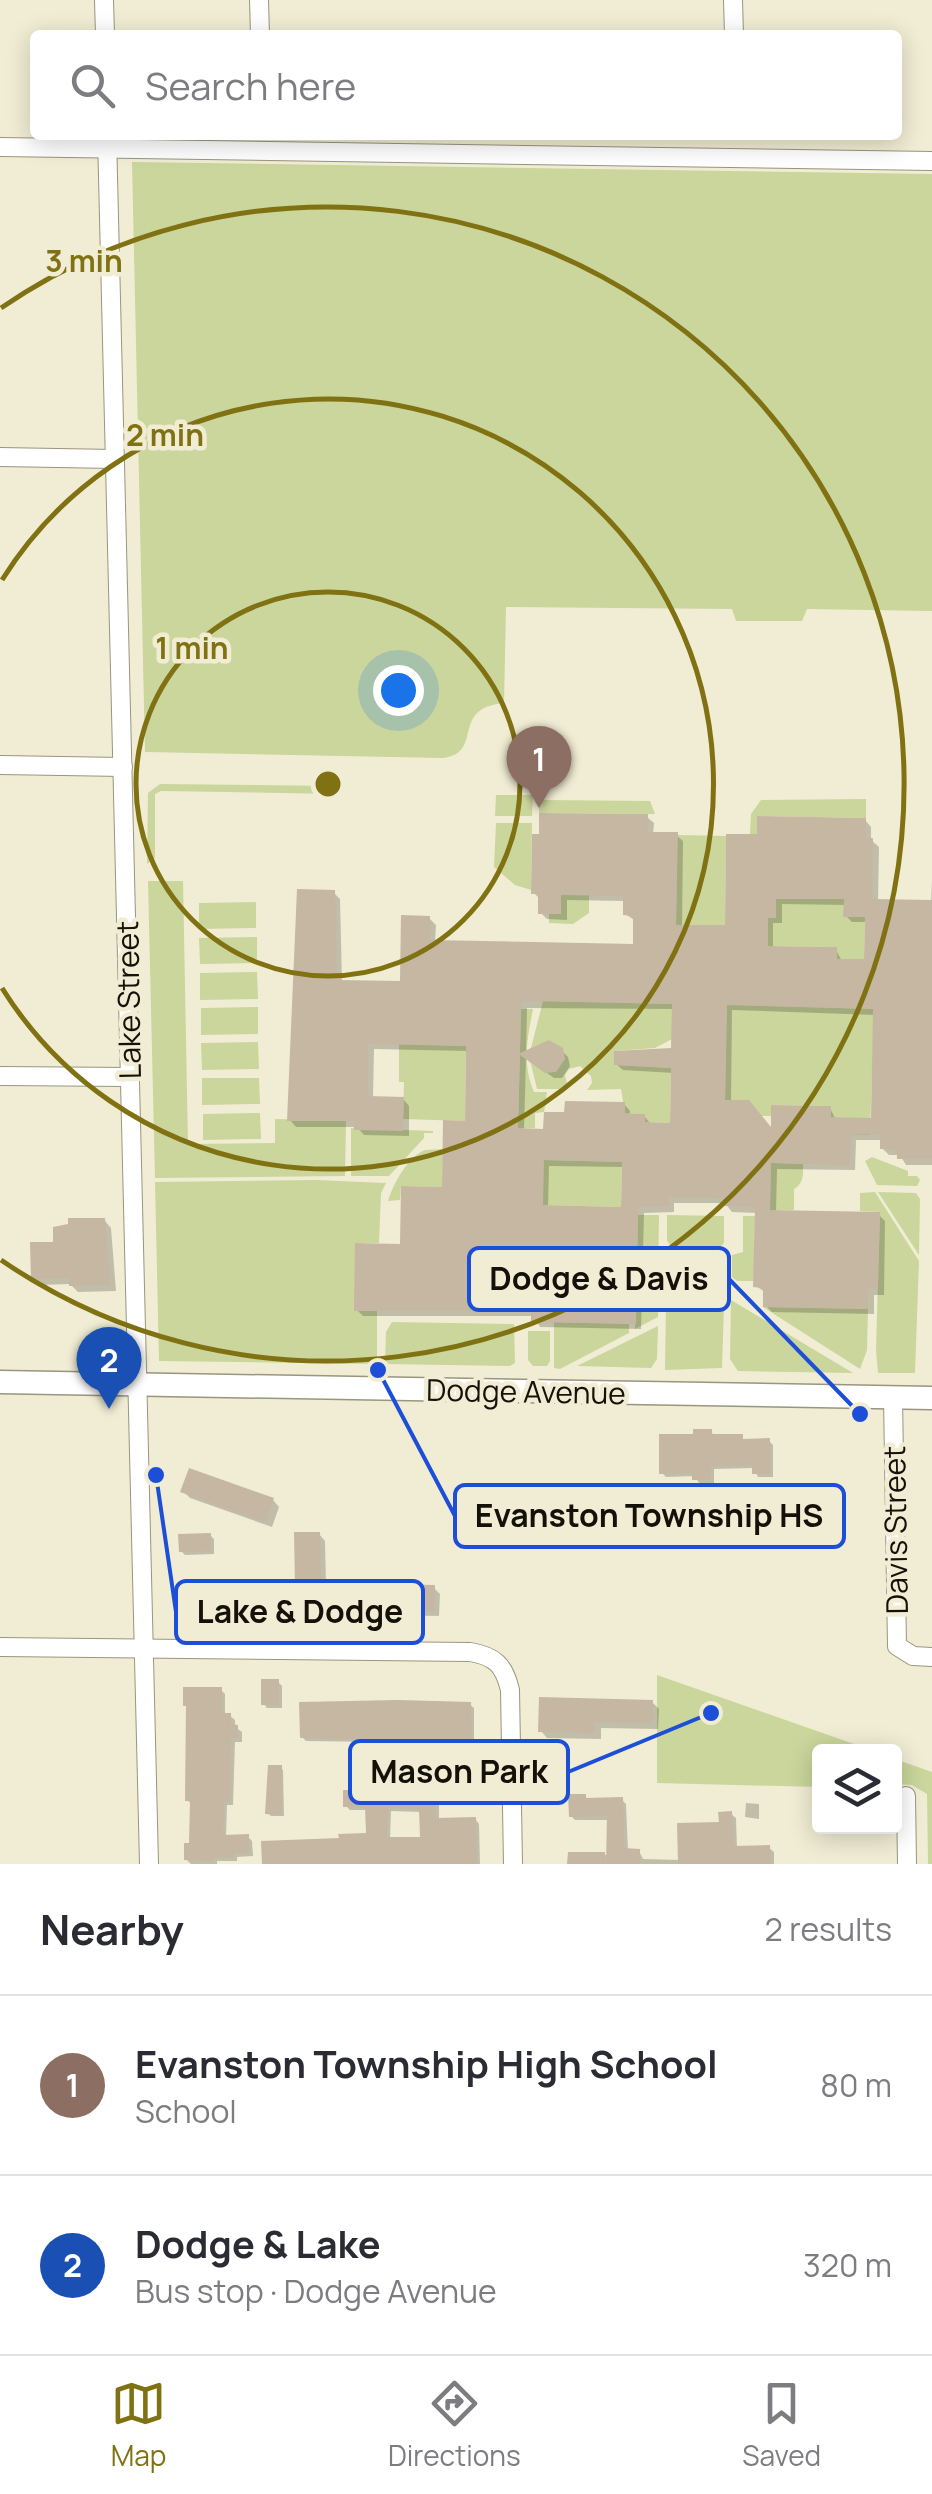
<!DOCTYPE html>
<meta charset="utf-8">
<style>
:root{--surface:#fff;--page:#f7f7f7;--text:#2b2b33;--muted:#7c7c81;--line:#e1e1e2;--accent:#807213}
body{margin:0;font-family:Manrope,sans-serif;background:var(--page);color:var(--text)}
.controls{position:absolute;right:30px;bottom:30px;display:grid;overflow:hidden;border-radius:10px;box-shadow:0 5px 25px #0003}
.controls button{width:90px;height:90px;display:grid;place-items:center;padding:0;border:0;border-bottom:2px solid var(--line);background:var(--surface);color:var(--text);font:50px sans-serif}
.you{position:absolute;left:398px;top:690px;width:35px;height:35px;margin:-25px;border:8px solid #fff;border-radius:50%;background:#1a73e8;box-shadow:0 0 0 15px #1a73e833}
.badge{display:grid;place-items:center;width:65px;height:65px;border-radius:50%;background:var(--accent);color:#fff;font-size:32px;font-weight:700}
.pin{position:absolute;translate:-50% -82px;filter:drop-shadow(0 2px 5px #0008)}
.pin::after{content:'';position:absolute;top:52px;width:35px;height:30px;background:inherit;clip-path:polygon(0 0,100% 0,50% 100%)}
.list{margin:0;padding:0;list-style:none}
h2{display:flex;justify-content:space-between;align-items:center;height:130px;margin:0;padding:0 40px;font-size:42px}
h2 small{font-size:32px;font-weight:400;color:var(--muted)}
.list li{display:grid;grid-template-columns:65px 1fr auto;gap:30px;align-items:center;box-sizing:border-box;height:180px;padding:0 40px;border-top:2px solid var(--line)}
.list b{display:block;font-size:38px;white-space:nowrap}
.list p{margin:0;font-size:32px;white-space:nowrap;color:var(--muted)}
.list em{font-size:32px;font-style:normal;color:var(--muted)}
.icon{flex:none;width:55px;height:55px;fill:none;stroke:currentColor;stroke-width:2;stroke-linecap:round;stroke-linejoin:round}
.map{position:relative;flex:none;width:932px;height:1864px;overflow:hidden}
.search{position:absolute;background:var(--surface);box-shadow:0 5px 25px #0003;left:30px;right:30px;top:30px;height:110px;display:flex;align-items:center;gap:25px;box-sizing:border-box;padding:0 35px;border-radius:10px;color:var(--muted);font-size:38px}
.sheet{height:490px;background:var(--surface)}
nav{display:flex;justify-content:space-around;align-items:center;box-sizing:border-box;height:140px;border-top:2px solid var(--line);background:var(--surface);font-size:28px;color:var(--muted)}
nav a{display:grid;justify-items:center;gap:5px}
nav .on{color:var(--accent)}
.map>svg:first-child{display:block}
</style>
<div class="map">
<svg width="932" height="1864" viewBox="0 0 932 1864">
<rect width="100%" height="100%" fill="#f1edd4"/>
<g fill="#cad69c">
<path d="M 132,162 L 932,174 L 932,611 L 807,609 L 802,621 L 736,621 L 732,609 L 506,607 L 504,703 C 449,708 485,753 443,758 L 145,752 Z"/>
<path d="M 160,784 L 334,786 L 338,794 L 161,791 L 155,794 L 155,858 L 147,864 L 148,793 Z"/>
<path d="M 496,795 L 533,795 L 532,816 L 495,816 Z"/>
<path d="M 866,799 L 866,818 L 757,816 L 757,835 L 750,834 L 751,814 L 761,800 Z"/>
<path d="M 539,800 L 650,801 L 655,814 L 539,813 Z"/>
<path d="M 496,823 L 532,823 L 531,890 L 515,885 L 494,867 Z"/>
<path d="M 677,835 L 726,836 L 725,925 L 676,925 Z"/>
<path d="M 148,881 L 183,881 L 188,1144 L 275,1143 L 275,1119 L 346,1121 L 345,1176 L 155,1178 Z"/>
<path d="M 561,895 L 589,895 L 589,913 L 573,924 L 549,923 L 549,914 L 561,914 Z"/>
<path d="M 776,899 L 844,899 L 844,917 L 865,917 L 864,964 L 856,959 L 837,959 L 836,947 L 776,946 L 767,957 L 767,918 L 776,918 Z"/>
<path d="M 256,902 L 256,928 L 199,929 L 199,903 Z"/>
<path d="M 257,937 L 257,963 L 200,964 L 199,938 Z"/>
<path d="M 257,972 L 258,999 L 200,1000 L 200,973 Z"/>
<path d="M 727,999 L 736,1005 L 874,1009 L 870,1135 L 851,1134 L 851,1118 L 831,1117 L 830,1106 L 771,1105 L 771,1116 L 751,1116 L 749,1100 L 725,1102 Z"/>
<path d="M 543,1001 L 672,1004 L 672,1039 L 655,1048 L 614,1051 L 614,1065 L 671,1068 L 670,1123 L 645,1122 L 644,1114 L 625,1113 L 621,1089 L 587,1090 L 592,1083 L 591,1076 L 580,1066 L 569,1069 L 565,1075 L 568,1089 L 537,1089 L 529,1056 Z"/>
<path d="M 258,1007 L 258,1034 L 201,1035 L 201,1008 Z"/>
<path d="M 521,1009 L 533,1009 C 527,1040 522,1063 534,1092 L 547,1092 L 544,1112 L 535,1113 L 535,1128 L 518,1128 Z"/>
<path d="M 258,1042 L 259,1069 L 202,1070 L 201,1043 Z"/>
<path d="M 399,1044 L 466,1046 L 465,1121 L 403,1119 L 404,1082 L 399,1082 Z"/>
<path d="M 259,1078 L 260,1104 L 202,1105 L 202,1078 Z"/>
<path d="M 260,1113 L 261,1139 L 203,1140 L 203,1114 Z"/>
<path d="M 351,1128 L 433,1131 L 433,1133 L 424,1133 L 424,1138 L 389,1176 L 351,1176 Z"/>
<path d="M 443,1149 L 442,1187 L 401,1186 L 400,1200 L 388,1201 C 393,1185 407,1157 425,1150 C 426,1150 442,1149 443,1149 Z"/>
<path d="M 872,1157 L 908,1171 L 908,1176 L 917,1176 L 920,1180 L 917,1186 L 877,1185 L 865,1161 Z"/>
<path d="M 543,1160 L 622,1162 L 621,1207 L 543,1205 Z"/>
<path d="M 771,1163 L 803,1164 C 803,1175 804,1183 794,1189 L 794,1210 L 770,1210 Z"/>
<path d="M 316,1180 L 386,1183 L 381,1193 L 379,1243 L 356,1243 L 355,1311 L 377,1311 L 377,1364 L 159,1361 L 155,1182 Z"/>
<path d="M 875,1192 L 919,1261 L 915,1373 L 878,1373 L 876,1350 L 880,1212 L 860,1211 L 860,1193 Z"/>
<path d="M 878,1192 L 916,1193 L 920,1199 L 919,1255 Z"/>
<path d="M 638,1215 L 659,1215 L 658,1275 L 637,1276 Z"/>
<path d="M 667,1215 L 724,1216 L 724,1243 L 708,1259 L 681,1258 L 667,1241 Z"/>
<path d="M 743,1216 L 755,1216 L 754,1281 L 737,1281 L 732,1277 L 732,1255 L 743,1252 Z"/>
<path d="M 696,1283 L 709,1287 L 724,1304 L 722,1368 L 665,1370 L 666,1303 L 680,1287 Z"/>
<path d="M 636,1284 L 655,1284 L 659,1287 L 658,1317 L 635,1329 Z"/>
<path d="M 731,1300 L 853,1373 L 738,1371 L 730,1359 Z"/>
<path d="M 763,1307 L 868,1309 L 867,1350 L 860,1369 Z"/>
<path d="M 392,1322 L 514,1324 L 515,1363 L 510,1366 L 385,1364 L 386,1332 Z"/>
<path d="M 554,1322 L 629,1324 L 629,1333 L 560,1369 L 554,1368 Z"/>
<path d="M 658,1326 L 657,1359 L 651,1368 L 577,1366 Z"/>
<path d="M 528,1331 L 550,1331 L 550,1361 L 547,1366 L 533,1366 L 528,1360 Z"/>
<path d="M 657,1675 L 874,1751 L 820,1752 L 819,1787 L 657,1783 Z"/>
<path d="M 895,1759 L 932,1772 L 932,1864 L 928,1864 L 927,1794 L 912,1785 L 895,1784 Z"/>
</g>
<g fill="#0003" fill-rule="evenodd">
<path d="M 647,817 L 654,823 L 653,835 L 676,835 L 683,841 L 682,927 L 727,928 L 759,837 L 865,820 L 871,827 L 871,840 L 879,847 L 878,902 L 931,903 L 932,881 L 932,1165 L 906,1165 L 900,1155 L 889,1155 L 882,1148 L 882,1140 L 856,1140 L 855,1170 L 777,1169 L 776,1212 L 878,1214 L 885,1221 L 884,1295 L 874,1295 L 874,1314 L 772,1312 L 766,1306 L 766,1293 L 756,1286 L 757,1213 L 732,1212 L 725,1203 L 674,1203 L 674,1212 L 644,1213 L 641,1329 L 540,1327 L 534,1316 L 363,1316 L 357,1310 L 445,1189 L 467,1123 L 468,1051 L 374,1049 L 373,1098 L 403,1099 L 409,1106 L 409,1136 L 364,1135 L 357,1127 L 296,1127 L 290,1120 L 334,893 L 340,899 L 342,982 L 403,983 L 429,918 L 436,925 L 435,943 L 636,946 L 636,921 L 625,914 L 625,901 L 567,900 L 567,920 L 547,919 L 541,913 L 541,900 L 534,893 ZM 782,904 L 846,905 L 846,916 L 852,922 L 867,922 L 867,961 L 842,961 L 836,950 L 773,948 L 773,923 L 782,923 ZM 527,1008 L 675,1009 L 674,1051 L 616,1064 L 623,1070 L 674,1073 L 672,1125 L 650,1123 L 644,1116 L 630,1116 L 630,1111 L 624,1104 L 546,1131 L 524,1131 L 526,1058 L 554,1078 L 562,1078 L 570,1066 L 568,1057 L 561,1050 L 526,1054 ZM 732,1010 L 876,1015 L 873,1120 L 836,1120 L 830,1108 L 773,1132 L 731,1102 ZM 549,1166 L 625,1167 L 624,1209 L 548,1208 Z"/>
<path d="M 104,1220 L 111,1228 L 116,1291 L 78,1292 L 70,1284 L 41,1285 L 34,1278 Z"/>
<path d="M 711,1432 L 716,1437 L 769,1441 L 773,1445 L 773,1477 L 758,1477 L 754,1468 L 714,1469 L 714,1483 L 699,1483 L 695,1476 L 666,1477 L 662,1473 L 695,1436 Z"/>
<path d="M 183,1491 L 273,1500 L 279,1507 L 272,1527 L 190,1498 Z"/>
<path d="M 319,1534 L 325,1541 L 326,1586 L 434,1588 L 440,1594 L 439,1616 L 280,1613 L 280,1629 L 262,1630 L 256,1624 L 298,1589 Z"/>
<path d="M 210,1535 L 214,1539 L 214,1554 L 185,1555 L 181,1551 Z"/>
<path d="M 278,1682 L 282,1686 L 282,1708 L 267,1708 L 264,1704 Z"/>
<path d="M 221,1690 L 225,1694 L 225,1716 L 230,1716 L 235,1720 L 235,1727 L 242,1732 L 242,1742 L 235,1742 L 233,1805 L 227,1805 L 226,1837 L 248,1837 L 252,1841 L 253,1856 L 237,1857 L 237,1861 L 217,1861 L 217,1864 L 191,1864 L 186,1859 L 192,1846 L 193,1805 L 187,1800 L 188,1709 L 185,1705 Z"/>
<path d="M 652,1702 L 659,1709 L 658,1729 L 601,1728 L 601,1739 L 547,1738 L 541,1731 Z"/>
<path d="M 470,1705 L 474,1708 L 474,1764 L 460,1764 L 456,1760 L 455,1743 L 306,1741 L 302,1737 Z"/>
<path d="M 281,1768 L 283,1770 L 284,1816 L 271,1816 L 268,1813 Z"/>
<path d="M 434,1793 L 439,1798 L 439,1820 L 475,1819 L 479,1824 L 480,1864 L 264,1864 L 368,1836 L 368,1810 L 350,1810 L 346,1806 ZM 391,1811 L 422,1812 L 422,1839 L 390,1840 Z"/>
<path d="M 585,1796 L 589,1801 L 622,1800 L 626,1804 L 628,1851 L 639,1851 L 643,1859 L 681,1860 L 731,1814 L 736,1818 L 737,1849 L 769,1848 L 774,1852 L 774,1864 L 570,1864 L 570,1854 L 608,1855 L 610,1820 L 575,1820 L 571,1816 Z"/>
<path d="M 746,1803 L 759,1804 L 759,1819 L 745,1817 Z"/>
</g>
<g fill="#c5b7a2" fill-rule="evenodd">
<path d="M 539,813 L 648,814 L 648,832 L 678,832 L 676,925 L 725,925 L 726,834 L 757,834 L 757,816 L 866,818 L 866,838 L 873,838 L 872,899 L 932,900 L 932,1159 L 897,1159 L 897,1149 L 880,1149 L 880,1135 L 851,1134 L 850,1165 L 771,1163 L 770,1210 L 880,1212 L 878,1289 L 868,1289 L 868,1309 L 763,1307 L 763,1288 L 753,1287 L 755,1207 L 723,1206 L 723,1198 L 669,1197 L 669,1206 L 638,1207 L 636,1324 L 531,1322 L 531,1311 L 354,1311 L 355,1243 L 400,1244 L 401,1186 L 442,1187 L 443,1120 L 465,1121 L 466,1046 L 368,1044 L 368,1096 L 404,1097 L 403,1131 L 354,1130 L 354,1121 L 287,1121 L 297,889 L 335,890 L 337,980 L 400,981 L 401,915 L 430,916 L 430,940 L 633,944 L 633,916 L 623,915 L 623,896 L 561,895 L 561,914 L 538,914 L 538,894 L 531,894 L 532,834 L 539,834 ZM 776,899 L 844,899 L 843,917 L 865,917 L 864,959 L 837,959 L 837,947 L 768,946 L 768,918 L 776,918 ZM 530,1001 L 672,1004 L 671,1048 L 614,1051 L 614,1065 L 671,1068 L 670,1123 L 645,1122 L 645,1114 L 625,1113 L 625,1102 L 565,1101 L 564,1112 L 544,1112 L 543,1129 L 518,1128 L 520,1055 L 545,1073 L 556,1072 L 565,1059 L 563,1048 L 549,1040 L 520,1053 L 521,1002 ZM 727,1005 L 873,1009 L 871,1118 L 831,1117 L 831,1106 L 771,1105 L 771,1127 L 749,1100 L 725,1100 ZM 544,1160 L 622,1162 L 621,1207 L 543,1205 Z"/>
<path d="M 68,1218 L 105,1218 L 110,1285 L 69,1286 L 69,1278 L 31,1279 L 30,1242 L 53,1242 L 53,1227 L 68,1224 Z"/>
<path d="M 693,1429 L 712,1429 L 712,1434 L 743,1434 L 743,1439 L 770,1438 L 770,1474 L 752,1474 L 752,1466 L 711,1466 L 711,1480 L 692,1480 L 692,1473 L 659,1474 L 659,1434 L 693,1434 Z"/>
<path d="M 189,1468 L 274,1498 L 266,1522 L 180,1492 Z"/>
<path d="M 294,1532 L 320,1532 L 321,1583 L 435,1585 L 434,1611 L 275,1608 L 275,1624 L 254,1625 L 253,1606 L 262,1606 L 262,1586 L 295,1586 Z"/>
<path d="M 211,1533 L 211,1551 L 179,1552 L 178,1534 Z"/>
<rect x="261" y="1679" width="18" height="26"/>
<path d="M 183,1687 L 222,1687 L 222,1713 L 231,1713 L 231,1724 L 238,1725 L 238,1738 L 231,1738 L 230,1802 L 224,1802 L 223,1835 L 249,1834 L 249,1853 L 234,1853 L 234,1858 L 214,1857 L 213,1861 L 184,1860 L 184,1843 L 189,1843 L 190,1801 L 185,1801 L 186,1706 L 183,1706 Z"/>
<path d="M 539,1697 L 653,1700 L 653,1723 L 595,1722 L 595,1733 L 538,1732 Z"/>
<path d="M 398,1700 L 471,1702 L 472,1761 L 453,1761 L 452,1741 L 300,1738 L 299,1702 Z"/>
<path d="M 268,1765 L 282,1765 L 282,1815 L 265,1814 Z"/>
<path d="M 343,1790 L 435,1791 L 436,1818 L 476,1817 L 477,1864 L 262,1864 L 261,1841 L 339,1838 L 338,1834 L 366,1833 L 365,1807 L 343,1807 ZM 388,1808 L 419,1809 L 420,1837 L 387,1837 Z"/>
<path d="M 568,1794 L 586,1794 L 586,1798 L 623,1797 L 624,1848 L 640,1849 L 640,1864 L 606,1864 L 607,1816 L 569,1817 Z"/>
<path d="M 732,1811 L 734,1846 L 770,1845 L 771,1864 L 678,1864 L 677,1823 L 719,1822 L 718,1812 Z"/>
<path d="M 568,1852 L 605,1852 L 605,1864 L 567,1864 Z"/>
</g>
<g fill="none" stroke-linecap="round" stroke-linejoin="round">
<defs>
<g id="minor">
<path d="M 104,0 L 105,35"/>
<path d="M 259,0 L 260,35"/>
<path d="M 733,0 L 734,35"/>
<path d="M 107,135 L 149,1864"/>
<path d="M 0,147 L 932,161"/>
<path d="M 0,457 L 115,459"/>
<path d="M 0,765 L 123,767"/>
<path d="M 0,1076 L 129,1077"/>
<path d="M 893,1397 L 897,1646 L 913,1656 L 932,1657"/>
<path d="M 0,1647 L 470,1652 C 495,1656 504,1665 510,1690 L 513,1864"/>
<path d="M 906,1796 L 907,1864"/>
</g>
<path id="secondary" d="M 0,1382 L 932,1398"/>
</defs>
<use href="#minor" stroke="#99957e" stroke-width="20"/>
<use href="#secondary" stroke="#99957e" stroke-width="25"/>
<use href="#minor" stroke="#fff" stroke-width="18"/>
<use href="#secondary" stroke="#fff" stroke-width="22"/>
</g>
<g fill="none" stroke="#807213" stroke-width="5">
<circle cx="328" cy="784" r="192"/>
<path d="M2 580A385 385 0 1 1 2 988"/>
<path d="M1 308A577 577 0 1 1 1 1260"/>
</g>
<g text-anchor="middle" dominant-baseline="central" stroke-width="9" stroke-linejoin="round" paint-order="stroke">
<g font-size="30" fill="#131109" stroke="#f1edd4">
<text transform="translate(128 1000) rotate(-91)">Lake Street</text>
<text transform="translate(526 1391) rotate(1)">Dodge Avenue</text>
<text transform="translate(895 1530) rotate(-91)">Davis Street</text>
</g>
</g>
<circle cx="328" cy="784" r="15" fill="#807213" stroke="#f1edd4" stroke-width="5"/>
<g font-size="30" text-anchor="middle" font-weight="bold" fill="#807213" stroke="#f1edd4" stroke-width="9" stroke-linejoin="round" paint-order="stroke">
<text x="84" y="272">3 min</text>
<text x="165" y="446">2 min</text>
<text x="192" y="659">1 min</text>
</g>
<path fill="none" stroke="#1d4ed8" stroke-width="4" d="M860 1414L729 1279M378 1370L455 1516M156 1475L176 1612M711 1713L568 1772"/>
<g fill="#1d4ed8" stroke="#f1edd4" stroke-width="4">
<circle cx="860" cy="1414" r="10"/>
<circle cx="378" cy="1370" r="10"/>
<circle cx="156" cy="1475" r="10"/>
<circle cx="711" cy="1713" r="10"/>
</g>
<g fill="#f1edd4" stroke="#1d4ed8" stroke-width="4">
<rect x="469" y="1248" width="260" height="62" rx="10"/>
<rect x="455" y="1485" width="389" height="62" rx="10"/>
<rect x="176" y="1581" width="247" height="62" rx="10"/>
<rect x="350" y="1741" width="218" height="62" rx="10"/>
</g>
<g font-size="32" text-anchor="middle" font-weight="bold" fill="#131109">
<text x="599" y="1290">Dodge &amp; Davis</text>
<text x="649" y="1527">Evanston Township HS</text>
<text x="300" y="1623">Lake &amp; Dodge</text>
<text x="459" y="1783">Mason Park</text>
</g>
</svg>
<div class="controls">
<button><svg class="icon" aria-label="layers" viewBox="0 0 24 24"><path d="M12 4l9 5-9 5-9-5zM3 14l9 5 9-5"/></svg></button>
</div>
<div class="you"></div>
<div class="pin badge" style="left:539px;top:808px;background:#8d6e63">1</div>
<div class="pin badge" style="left:109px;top:1409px;background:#1a4fb4">2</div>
<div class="search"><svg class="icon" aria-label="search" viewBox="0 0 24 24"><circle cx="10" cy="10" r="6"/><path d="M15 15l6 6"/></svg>Search here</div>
</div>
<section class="sheet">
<h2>Nearby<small>2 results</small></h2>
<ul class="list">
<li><span class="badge" style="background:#8d6e63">1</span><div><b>Evanston Township High School</b><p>School</p></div><em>80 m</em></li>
<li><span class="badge" style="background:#1a4fb4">2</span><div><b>Dodge &amp; Lake</b><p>Bus stop · Dodge Avenue</p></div><em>320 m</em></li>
</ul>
</section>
<nav>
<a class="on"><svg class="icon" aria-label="map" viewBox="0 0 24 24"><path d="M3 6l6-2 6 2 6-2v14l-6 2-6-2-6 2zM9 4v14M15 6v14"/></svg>Map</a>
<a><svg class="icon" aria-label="directions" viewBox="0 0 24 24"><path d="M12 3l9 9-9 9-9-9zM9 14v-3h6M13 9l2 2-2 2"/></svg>Directions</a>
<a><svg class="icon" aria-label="saved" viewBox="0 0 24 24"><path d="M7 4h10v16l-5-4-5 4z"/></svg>Saved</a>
</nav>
